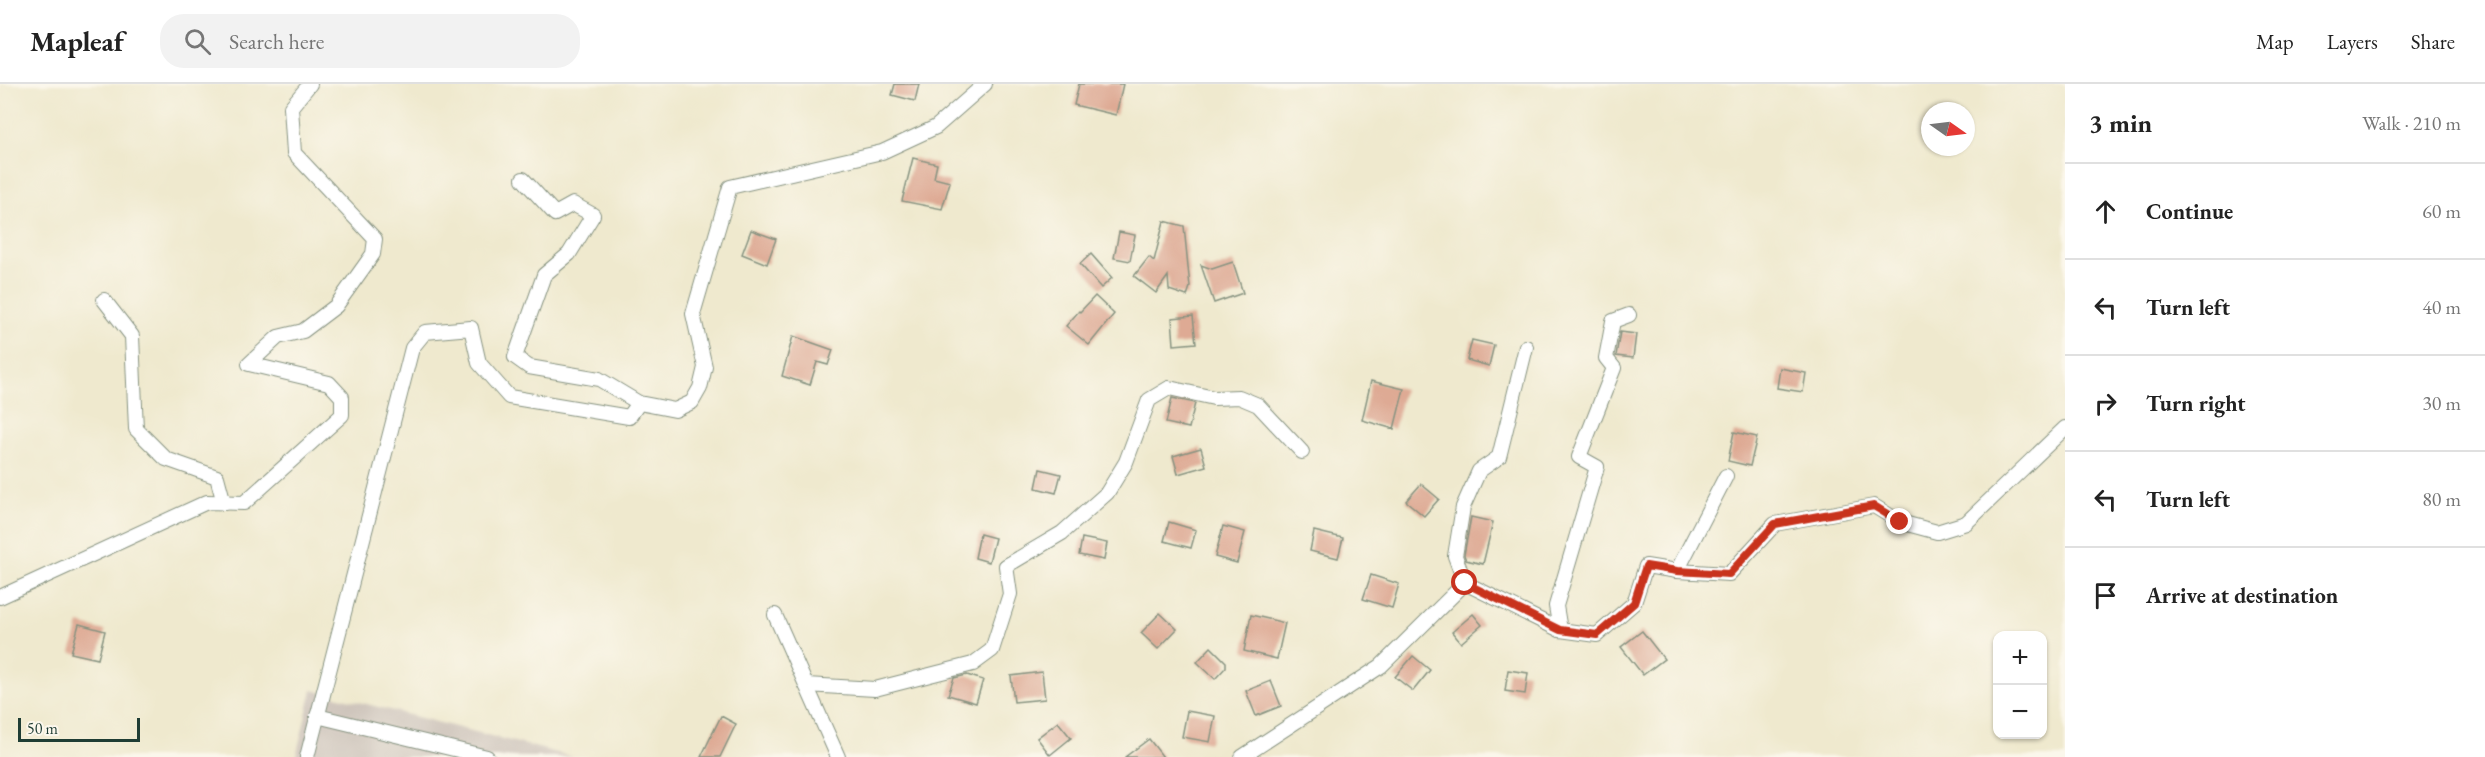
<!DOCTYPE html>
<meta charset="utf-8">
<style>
:root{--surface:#fff;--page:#f2f2f2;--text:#222;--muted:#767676;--line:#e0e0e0}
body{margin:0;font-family:"EB Garamond",serif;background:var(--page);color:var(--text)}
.controls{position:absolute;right:18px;bottom:18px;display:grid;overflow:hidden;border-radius:12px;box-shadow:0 2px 4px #0004}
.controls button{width:54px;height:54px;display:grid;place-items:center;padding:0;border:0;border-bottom:2px solid var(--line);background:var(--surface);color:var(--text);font:30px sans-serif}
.compass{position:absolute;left:1921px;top:18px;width:54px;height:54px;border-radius:50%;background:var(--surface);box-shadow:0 2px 4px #0004;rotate:104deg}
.scale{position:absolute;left:18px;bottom:15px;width:122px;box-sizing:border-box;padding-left:6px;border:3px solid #1f3d34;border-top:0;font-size:16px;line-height:21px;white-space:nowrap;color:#1f3d34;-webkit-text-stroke:4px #fbf7ec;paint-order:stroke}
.stop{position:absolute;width:18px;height:18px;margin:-14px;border:4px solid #c8321e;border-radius:50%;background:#fff}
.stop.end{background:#c8321e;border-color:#fff;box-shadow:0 2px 6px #0008}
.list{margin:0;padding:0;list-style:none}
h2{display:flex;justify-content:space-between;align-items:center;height:78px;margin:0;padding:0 24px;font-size:26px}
h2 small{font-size:20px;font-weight:400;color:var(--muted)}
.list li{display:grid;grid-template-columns:39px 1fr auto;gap:18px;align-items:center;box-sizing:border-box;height:96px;padding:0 24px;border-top:2px solid var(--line)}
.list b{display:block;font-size:22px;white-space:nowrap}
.list em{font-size:20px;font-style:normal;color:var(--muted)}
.icon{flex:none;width:33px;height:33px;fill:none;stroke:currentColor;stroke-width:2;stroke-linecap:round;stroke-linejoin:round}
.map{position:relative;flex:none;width:2065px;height:673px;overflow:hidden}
header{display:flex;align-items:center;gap:36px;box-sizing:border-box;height:84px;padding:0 30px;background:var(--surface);border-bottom:2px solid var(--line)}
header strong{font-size:28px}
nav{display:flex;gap:33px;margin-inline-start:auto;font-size:21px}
.search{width:420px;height:54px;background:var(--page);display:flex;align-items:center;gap:15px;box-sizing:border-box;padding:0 21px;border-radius:24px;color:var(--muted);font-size:22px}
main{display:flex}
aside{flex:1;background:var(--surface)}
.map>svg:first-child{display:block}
</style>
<header>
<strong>Mapleaf</strong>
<div class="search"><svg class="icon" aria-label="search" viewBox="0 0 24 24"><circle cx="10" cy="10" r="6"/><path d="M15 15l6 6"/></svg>Search here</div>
<nav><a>Map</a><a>Layers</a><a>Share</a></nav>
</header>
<main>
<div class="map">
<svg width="2065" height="673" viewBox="0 0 2065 673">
<rect width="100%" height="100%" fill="#fbf7ec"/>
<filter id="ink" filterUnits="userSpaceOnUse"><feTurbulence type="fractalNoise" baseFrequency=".0167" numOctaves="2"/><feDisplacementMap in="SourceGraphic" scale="12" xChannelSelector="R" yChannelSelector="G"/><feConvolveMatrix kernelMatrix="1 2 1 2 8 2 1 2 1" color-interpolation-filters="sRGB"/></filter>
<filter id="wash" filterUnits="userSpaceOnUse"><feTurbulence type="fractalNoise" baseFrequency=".008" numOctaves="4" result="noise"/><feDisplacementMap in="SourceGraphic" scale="24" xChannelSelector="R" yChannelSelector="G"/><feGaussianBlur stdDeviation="1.35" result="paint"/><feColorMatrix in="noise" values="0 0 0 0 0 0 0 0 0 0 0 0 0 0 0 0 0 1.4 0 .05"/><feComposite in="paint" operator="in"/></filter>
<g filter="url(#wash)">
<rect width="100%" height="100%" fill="#efe9ce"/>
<path fill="#ccc2b9" d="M 312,606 L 573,673 L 296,673 Z"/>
<g id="blocks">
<g fill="#deaa94">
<path d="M 895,0 L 919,0 L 915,17 L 892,11 Z"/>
<path d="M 1079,0 L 1123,0 L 1116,31 L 1074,21 Z"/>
<path d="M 913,74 L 937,80 L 934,94 L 950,98 L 942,125 L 902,117 Z"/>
<path d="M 1164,137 L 1184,142 L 1190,203 L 1187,212 L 1169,206 L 1168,192 L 1156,209 L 1134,192 L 1149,173 L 1154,177 Z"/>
<path d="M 751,146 L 776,155 L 767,180 L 742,170 Z"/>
<path d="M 1119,148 L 1135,151 L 1130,177 L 1114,174 Z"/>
<path d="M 1091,170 L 1112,194 L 1101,204 L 1080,180 Z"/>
<path d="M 1233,178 L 1243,209 L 1214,219 L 1201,181 L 1212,185 Z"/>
<path d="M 1095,212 L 1114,230 L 1089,261 L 1066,242 L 1079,227 L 1080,228 Z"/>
<path d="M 1193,232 L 1196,259 L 1174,261 L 1172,234 Z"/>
<path d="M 1620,248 L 1636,250 L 1633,274 L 1616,272 Z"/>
<path d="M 793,252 L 833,266 L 828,281 L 817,278 L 810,301 L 782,292 Z"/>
<path d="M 1472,256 L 1494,261 L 1489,282 L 1467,276 Z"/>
<path d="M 1780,284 L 1806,289 L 1803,308 L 1777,304 Z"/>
<path d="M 1371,297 L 1404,305 L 1394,345 L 1362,336 Z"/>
<path d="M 1172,314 L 1195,319 L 1189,344 L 1166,339 Z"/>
<path d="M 1734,348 L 1757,353 L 1750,382 L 1728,377 Z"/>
<path d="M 1201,364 L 1206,382 L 1178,390 L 1173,372 Z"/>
<path d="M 1040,385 L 1061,390 L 1056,409 L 1036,404 Z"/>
<path d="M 1421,400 L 1439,415 L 1424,432 L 1406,417 Z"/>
<path d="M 1471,433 L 1493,438 L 1483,480 L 1466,476 L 1464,471 Z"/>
<path d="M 1169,438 L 1196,446 L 1191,464 L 1164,457 Z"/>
<path d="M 1223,442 L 1245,448 L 1237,479 L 1215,473 Z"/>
<path d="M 1314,447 L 1343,454 L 1338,474 L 1310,467 Z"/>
<path d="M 980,450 L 995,454 L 989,478 L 975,474 Z"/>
<path d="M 1082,454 L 1107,459 L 1104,476 L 1079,471 Z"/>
<path d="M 1371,491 L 1399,500 L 1392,524 L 1363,515 Z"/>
<path d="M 1160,529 L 1177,545 L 1158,565 L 1141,549 Z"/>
<path d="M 1473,530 L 1482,541 L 1461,559 L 1452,548 Z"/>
<path d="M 1251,531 L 1285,539 L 1277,575 L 1244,567 Z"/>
<path d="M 79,540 L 105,547 L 98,575 L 71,569 Z"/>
<path d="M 1642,547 L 1664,575 L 1643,591 L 1621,563 Z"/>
<path d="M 1211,563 L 1226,578 L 1226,583 L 1215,595 L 1197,578 Z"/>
<path d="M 1413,572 L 1430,586 L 1413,607 L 1395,593 Z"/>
<path d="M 1508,586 L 1528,589 L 1525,610 L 1505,607 Z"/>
<path d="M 1042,588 L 1045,615 L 1014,618 L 1011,592 Z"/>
<path d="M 967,591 L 983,596 L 976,619 L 948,611 L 954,594 Z"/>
<path d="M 1271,597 L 1281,622 L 1256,632 L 1246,607 Z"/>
<path d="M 1187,627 L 1215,632 L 1210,658 L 1182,653 Z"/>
<path d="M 721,632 L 736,640 L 720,673 L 701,673 Z"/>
<path d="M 1058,638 L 1071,654 L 1050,671 L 1037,654 Z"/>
<path d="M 1149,655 L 1163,673 L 1125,673 Z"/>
</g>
</g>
</g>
<g filter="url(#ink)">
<use href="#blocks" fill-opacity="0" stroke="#879381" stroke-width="1.5"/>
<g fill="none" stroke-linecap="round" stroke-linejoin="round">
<defs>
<g id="minor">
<path d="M 523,95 L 555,130 L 573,120 L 593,131 L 569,170 L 544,191 L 515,273 L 529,283 L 599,295 L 639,319 L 675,326 L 692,318 L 700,304 L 705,283 L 693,230 L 730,103 L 882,68 L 936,43 L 985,0"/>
<path d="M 104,216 L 132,252 L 136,345 L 166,375 L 217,393 L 224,419"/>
<path d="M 1526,263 L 1499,373 L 1479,387 L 1463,423 L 1455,472 L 1465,499 L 1560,546 L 1597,551 L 1634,519 L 1646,482 L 1677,487 L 1726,392"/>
<path d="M 1677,487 L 1729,490 L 1775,440 L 1874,422 L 1900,438 L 1937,448 L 1966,439 L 2065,344"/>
<path d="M 0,513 L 207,418 L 244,419 L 342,331 L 342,313 L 329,299 L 249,280 L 278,253 L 303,247 L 336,222 L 373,170 L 375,155 L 294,69 L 291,23 L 310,0"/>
<path d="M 775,531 L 838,673"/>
<path d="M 1560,546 L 1556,522 L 1597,383 L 1579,373 L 1614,284 L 1606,274 L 1613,237 L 1629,231"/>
<path d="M 806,601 L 875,605 L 973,580 L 992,566 L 1010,510 L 1006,482 L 1062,449 L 1107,409 L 1126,378 L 1149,316 L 1169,304 L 1214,314 L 1239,313 L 1258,321 L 1302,368"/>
<path d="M 317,632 L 487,673"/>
<path d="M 307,673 L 412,264 L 425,248 L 471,244 L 479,279 L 509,313 L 629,333 L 639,319"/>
<path d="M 1242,673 L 1381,582 L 1465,499"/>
</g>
</defs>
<use href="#minor" stroke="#879381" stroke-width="16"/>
<use href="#minor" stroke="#fff" stroke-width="14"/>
</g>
</g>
<g fill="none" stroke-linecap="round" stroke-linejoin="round" filter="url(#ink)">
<path stroke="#c8321e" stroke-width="8" d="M 1465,499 L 1560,546 L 1597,551 L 1634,519 L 1646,482 L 1677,487 L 1729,490 L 1775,440 L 1874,422 L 1900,438"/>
</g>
</svg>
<div class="controls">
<button>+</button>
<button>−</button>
</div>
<svg class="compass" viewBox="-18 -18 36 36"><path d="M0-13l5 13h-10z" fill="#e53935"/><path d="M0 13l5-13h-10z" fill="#767676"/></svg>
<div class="scale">50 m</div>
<div class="stop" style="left:1465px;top:499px"></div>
<div class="stop end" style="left:1900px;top:438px"></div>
</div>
<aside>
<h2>3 min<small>Walk · 210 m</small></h2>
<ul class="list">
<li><svg class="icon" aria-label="ahead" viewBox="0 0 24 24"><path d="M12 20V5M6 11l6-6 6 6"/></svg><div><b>Continue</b></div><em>60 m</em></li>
<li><svg class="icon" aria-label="left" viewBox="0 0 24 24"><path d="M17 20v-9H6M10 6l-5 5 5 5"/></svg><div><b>Turn left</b></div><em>40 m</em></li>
<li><svg class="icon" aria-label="right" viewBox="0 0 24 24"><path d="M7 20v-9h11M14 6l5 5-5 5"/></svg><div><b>Turn right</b></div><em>30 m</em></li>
<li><svg class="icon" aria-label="left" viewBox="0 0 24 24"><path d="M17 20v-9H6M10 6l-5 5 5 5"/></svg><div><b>Turn left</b></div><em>80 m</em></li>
<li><svg class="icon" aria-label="arrive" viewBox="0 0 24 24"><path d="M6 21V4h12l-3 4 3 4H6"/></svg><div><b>Arrive at destination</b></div></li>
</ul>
</aside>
</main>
